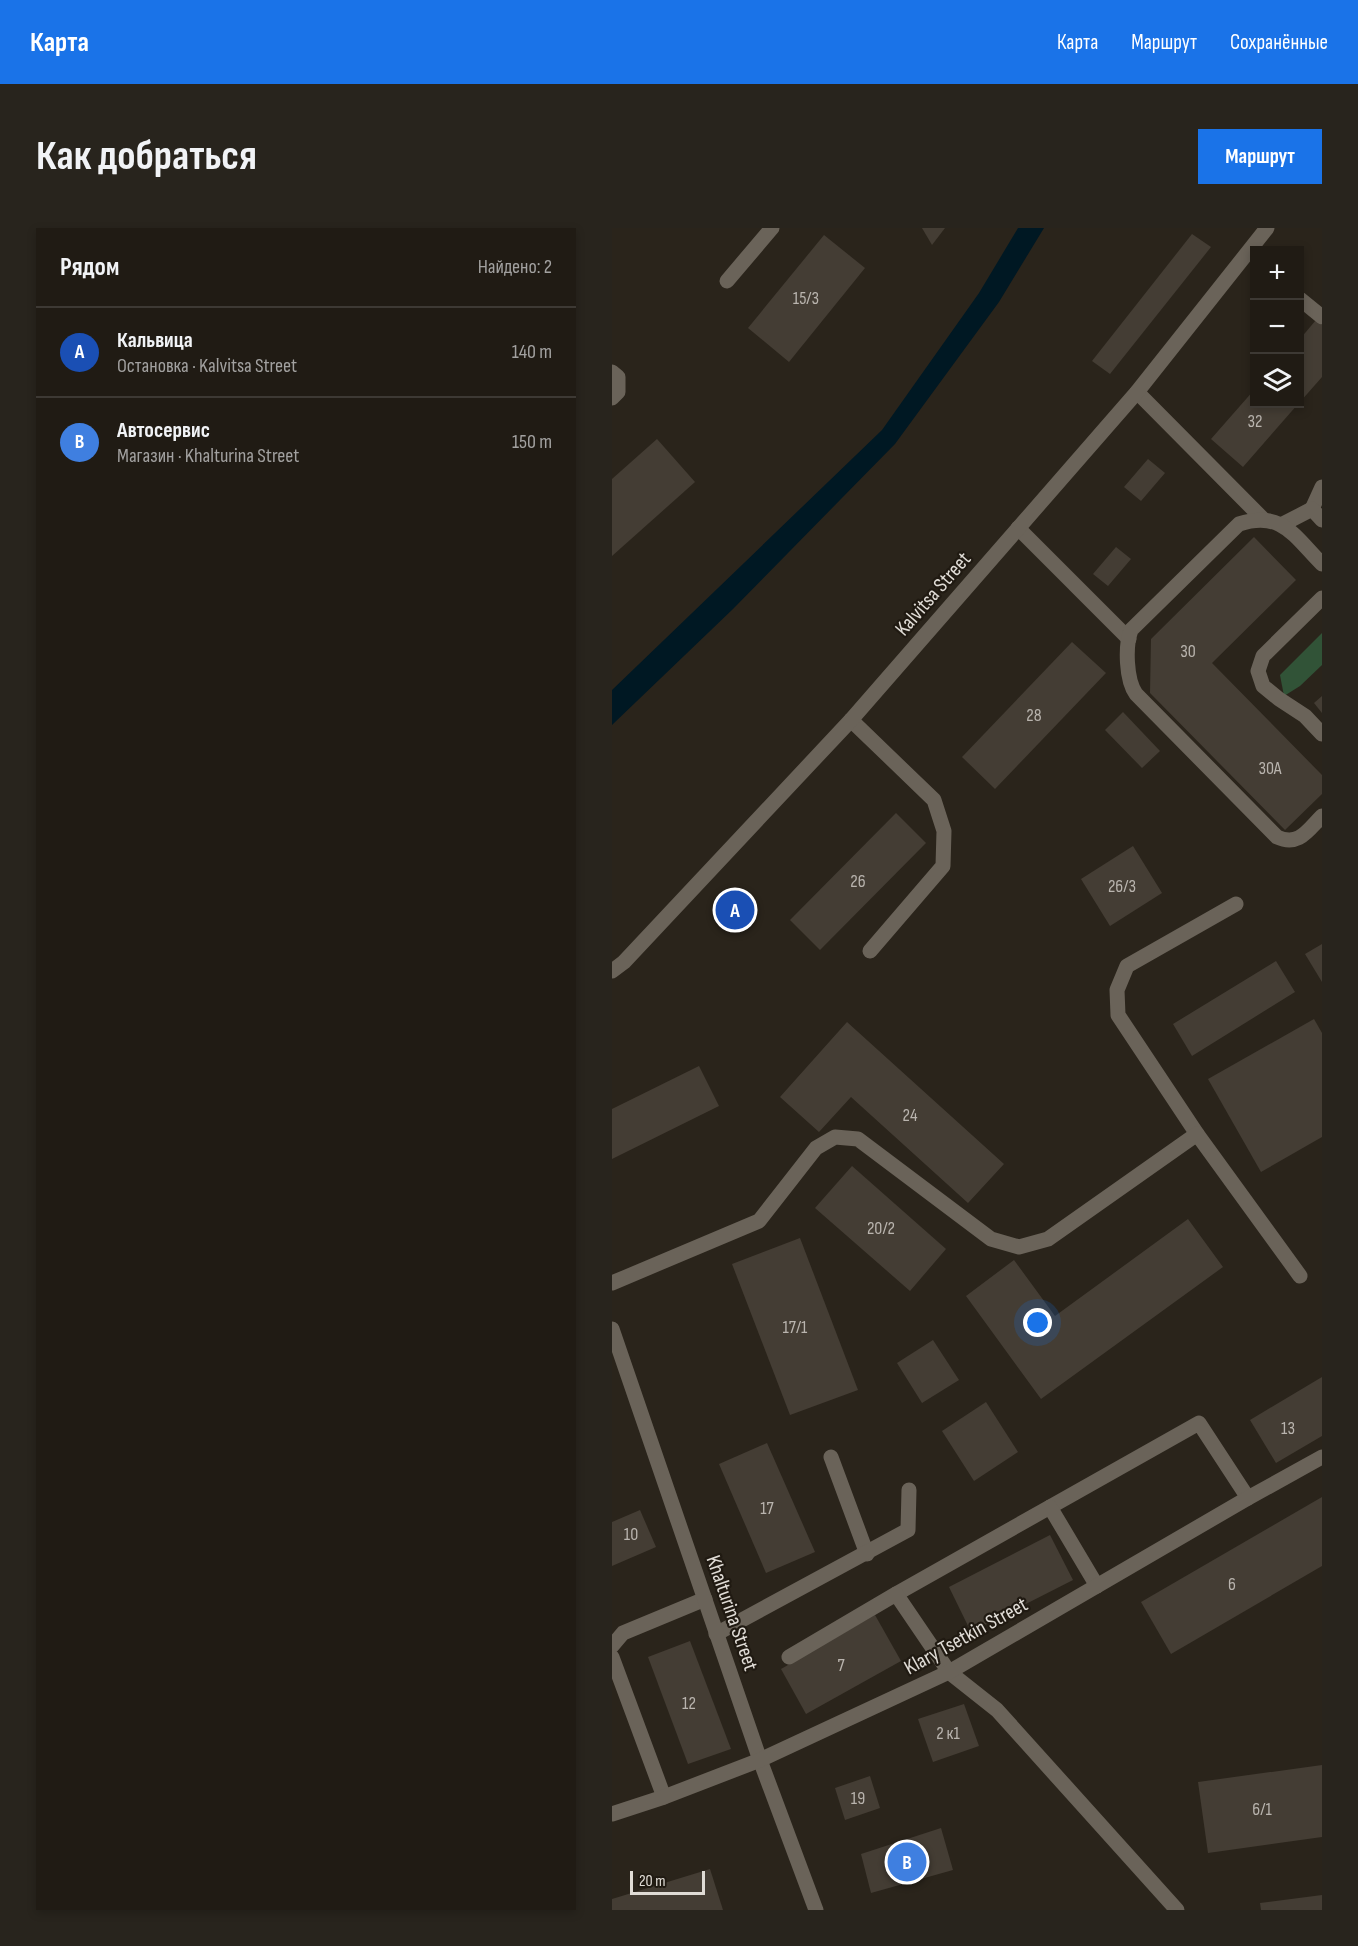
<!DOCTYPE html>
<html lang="ru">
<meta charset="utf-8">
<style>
:root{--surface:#201b14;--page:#28241d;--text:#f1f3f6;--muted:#a2a1a0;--line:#3d3934;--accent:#1a73e8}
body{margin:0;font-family:"Sofia Sans Condensed",sans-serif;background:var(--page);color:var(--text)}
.controls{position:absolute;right:18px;top:18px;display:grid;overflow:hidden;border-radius:0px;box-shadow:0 3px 9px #0003}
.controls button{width:54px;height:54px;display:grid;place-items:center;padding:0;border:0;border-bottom:2px solid var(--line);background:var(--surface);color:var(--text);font:30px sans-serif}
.scale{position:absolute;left:18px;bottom:15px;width:75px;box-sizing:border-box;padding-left:6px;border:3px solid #e0dcd6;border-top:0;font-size:16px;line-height:21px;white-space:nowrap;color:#e0dcd6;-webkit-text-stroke:4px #201a12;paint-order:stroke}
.you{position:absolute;left:426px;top:1095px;width:21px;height:21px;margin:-15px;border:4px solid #fff;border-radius:50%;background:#1a73e8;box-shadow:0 0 0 9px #1a73e833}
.badge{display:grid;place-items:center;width:39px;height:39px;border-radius:50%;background:var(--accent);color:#fff;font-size:20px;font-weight:700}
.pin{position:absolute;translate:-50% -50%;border:3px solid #fff;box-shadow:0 2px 6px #0006}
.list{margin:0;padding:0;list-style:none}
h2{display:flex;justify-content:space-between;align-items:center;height:78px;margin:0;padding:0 24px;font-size:26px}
h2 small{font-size:20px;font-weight:400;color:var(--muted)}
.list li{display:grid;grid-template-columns:39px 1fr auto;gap:18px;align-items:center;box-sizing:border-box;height:90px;padding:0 24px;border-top:2px solid var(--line)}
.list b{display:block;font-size:22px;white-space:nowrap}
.list p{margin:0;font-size:20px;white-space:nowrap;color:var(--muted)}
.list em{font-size:20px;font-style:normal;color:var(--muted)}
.icon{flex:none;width:33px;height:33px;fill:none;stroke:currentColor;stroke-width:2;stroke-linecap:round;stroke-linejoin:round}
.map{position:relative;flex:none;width:710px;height:1682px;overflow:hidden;border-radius:0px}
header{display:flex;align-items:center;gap:36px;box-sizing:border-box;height:84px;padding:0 30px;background:var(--accent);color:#fff}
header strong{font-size:28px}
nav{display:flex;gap:33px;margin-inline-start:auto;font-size:21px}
.intro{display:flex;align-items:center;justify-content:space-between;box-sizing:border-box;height:144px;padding:0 36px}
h1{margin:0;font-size:42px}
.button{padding:15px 27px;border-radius:0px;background:var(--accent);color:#fff;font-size:21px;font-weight:700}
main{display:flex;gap:36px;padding:0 36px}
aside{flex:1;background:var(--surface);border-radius:0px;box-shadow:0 3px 9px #0003}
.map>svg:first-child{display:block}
</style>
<header>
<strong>Карта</strong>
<nav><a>Карта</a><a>Маршрут</a><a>Сохранённые</a></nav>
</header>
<div class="intro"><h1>Как добраться</h1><a class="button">Маршрут</a></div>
<main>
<aside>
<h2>Рядом<small>Найдено: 2</small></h2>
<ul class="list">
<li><span class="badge" style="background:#1a4fb4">A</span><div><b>Кальвица</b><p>Остановка · Kalvitsa Street</p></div><em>140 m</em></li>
<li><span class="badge" style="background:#3f7fe0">B</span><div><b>Автосервис</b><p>Магазин · Khalturina Street</p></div><em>150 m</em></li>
</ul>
</aside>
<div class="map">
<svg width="710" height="1682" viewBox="0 0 710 1682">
<rect width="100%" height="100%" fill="#2a241b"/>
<path fill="#315337" d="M 710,405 L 710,437 L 688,458 L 672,468 L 668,447 Z"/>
<path fill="#001823" d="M 406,0 L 432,0 L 387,74 L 283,216 L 121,381 L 0,497 L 0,462 L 270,202 L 367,65 Z"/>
<g fill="#443d34">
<path d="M 310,0 L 333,0 L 320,17 Z"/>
<path d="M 580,6 L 599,19 L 498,146 L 480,133 Z"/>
<path d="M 212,7 L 253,40 L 177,134 L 136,100 Z"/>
<path d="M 704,92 L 710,97 L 710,149 L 688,174 L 688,111 Z"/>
<path d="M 642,162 L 642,176 L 686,176 L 631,239 L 599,211 Z"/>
<path d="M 45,211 L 83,254 L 0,328 L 0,251 Z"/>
<path d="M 536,231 L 553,245 L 529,273 L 512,259 Z"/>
<path d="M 642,309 L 684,352 L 600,435 L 710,547 L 710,566 L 673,602 L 538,465 L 539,411 Z"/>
<path d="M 504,319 L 519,331 L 496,358 L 481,346 Z"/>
<path d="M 460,414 L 494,445 L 383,561 L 350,529 Z"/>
<path d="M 710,468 L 710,485 L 702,475 Z"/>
<path d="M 511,484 L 548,523 L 530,540 L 493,502 Z"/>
<path d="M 284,585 L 314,615 L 208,722 L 178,692 Z"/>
<path d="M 521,618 L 550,665 L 498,698 L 469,651 Z"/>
<path d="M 710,716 L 710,754 L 693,726 Z"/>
<path d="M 664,733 L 683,764 L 580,828 L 561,796 Z"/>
<path d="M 702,791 L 710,805 L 710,909 L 649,944 L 596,851 Z"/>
<path d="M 235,794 L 392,936 L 356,975 L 239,869 L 207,904 L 168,869 Z"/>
<path d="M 87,838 L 107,878 L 0,931 L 0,881 Z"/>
<path d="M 240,938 L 334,1021 L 298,1063 L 203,980 Z"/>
<path d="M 576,991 L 611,1039 L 429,1171 L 354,1068 L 402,1032 L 443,1088 Z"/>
<path d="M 188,1010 L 246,1162 L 178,1187 L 120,1036 Z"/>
<path d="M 321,1112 L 347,1152 L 310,1175 L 285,1135 Z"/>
<path d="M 710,1149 L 710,1208 L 664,1235 L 638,1192 Z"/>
<path d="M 374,1174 L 406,1224 L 362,1253 L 330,1203 Z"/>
<path d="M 155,1215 L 203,1324 L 154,1345 L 107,1236 Z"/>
<path d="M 710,1269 L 710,1338 L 559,1426 L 529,1374 Z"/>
<path d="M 28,1282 L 44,1319 L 0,1338 L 0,1294 Z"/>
<path d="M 438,1307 L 461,1352 L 359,1404 L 337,1359 Z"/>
<path d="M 263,1387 L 289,1433 L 194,1486 L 169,1441 Z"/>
<path d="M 78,1413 L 119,1521 L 76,1536 L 36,1429 Z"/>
<path d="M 352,1476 L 367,1518 L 321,1534 L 306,1491 Z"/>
<path d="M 710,1537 L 710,1609 L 596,1625 L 586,1554 Z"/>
<path d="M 258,1548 L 268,1580 L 233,1592 L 223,1560 Z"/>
<path d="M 329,1600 L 341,1642 L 259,1665 L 249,1626 Z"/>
<path d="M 98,1641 L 111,1682 L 0,1682 L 0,1671 Z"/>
<path d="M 710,1667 L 710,1682 L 649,1682 L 648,1675 Z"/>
</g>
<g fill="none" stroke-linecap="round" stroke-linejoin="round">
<g stroke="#6a6359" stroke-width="15">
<path d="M 115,53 L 160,0"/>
<path d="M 688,71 L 710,89"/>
<path d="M 0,144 L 6,149 L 6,164 L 0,170"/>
<path d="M 525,164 L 651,291"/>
<path d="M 700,281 L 710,259"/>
<path d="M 671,296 L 700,281 L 710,292"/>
<path d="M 406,300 L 517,411"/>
<path d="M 710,336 C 682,308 670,282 627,296 L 519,402 C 513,418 514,452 524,466 L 665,609 C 687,619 696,602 710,588"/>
<path d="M 710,370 L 651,428 L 646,443 L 651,458 L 667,471 L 693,488 L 710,506"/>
<path d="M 239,492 L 322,572 L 332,603 L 331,638 L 258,723"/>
<path d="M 585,906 L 506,787 L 505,762 L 515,738 L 624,676"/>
<path d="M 0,1055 L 147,993 L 204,920 L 223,909 L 246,911 L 379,1011 L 407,1019 L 436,1011 L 585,906 L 688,1048"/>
<path d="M 219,1229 L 255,1326"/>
<path d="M 438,1279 L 587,1195 L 636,1270"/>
<path d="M 284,1366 L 438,1279 L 485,1358"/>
<path d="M 104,1406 L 296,1302 L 297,1262"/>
<path d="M 0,1418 L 11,1405 L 93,1371"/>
<path d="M 0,1429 L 52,1569"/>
<path d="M 177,1429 L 284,1366 L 337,1444 L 385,1482 L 565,1682"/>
</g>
<g stroke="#6a6359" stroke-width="15">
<path d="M 0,1101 L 148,1532 L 204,1682"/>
<path d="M 0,1586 L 52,1569 L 148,1532 L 337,1444 L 636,1270 L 710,1229"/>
</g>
<path stroke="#6a6359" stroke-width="15" d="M 0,743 L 12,734 L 239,492 L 525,164 L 655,0"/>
</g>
<g text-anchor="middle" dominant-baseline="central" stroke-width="4.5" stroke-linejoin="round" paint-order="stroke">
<g font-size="18" fill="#b9b4ae">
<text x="194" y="70">15/3</text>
<text x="643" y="193">32</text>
<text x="576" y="423">30</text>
<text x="422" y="487">28</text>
<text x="658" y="540">30А</text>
<text x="246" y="653">26</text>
<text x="510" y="658">26/3</text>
<text x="298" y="887">24</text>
<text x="269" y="1000">20/2</text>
<text x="183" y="1099">17/1</text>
<text x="676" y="1200">13</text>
<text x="155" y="1280">17</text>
<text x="19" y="1306">10</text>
<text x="620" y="1356">6</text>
<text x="229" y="1437">7</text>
<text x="77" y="1475">12</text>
<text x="336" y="1505">2 к1</text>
<text x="246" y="1570">19</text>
<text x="650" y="1581">6/1</text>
</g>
<g font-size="21" fill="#e0dcd6" stroke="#201a12">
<text transform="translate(321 366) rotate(-49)">Kalvitsa Street</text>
<text transform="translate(120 1385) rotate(71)">Khalturina Street</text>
<text transform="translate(354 1408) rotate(-29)">Klary Tsetkin Street</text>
</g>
</g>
</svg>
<div class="controls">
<button>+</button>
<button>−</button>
<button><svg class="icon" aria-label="layers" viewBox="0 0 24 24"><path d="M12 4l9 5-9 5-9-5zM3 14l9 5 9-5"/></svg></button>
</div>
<div class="scale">20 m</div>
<div class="you"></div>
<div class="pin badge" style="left:123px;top:682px;background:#1a4fb4">A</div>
<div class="pin badge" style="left:295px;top:1634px;background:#3f7fe0">B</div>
</div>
</main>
